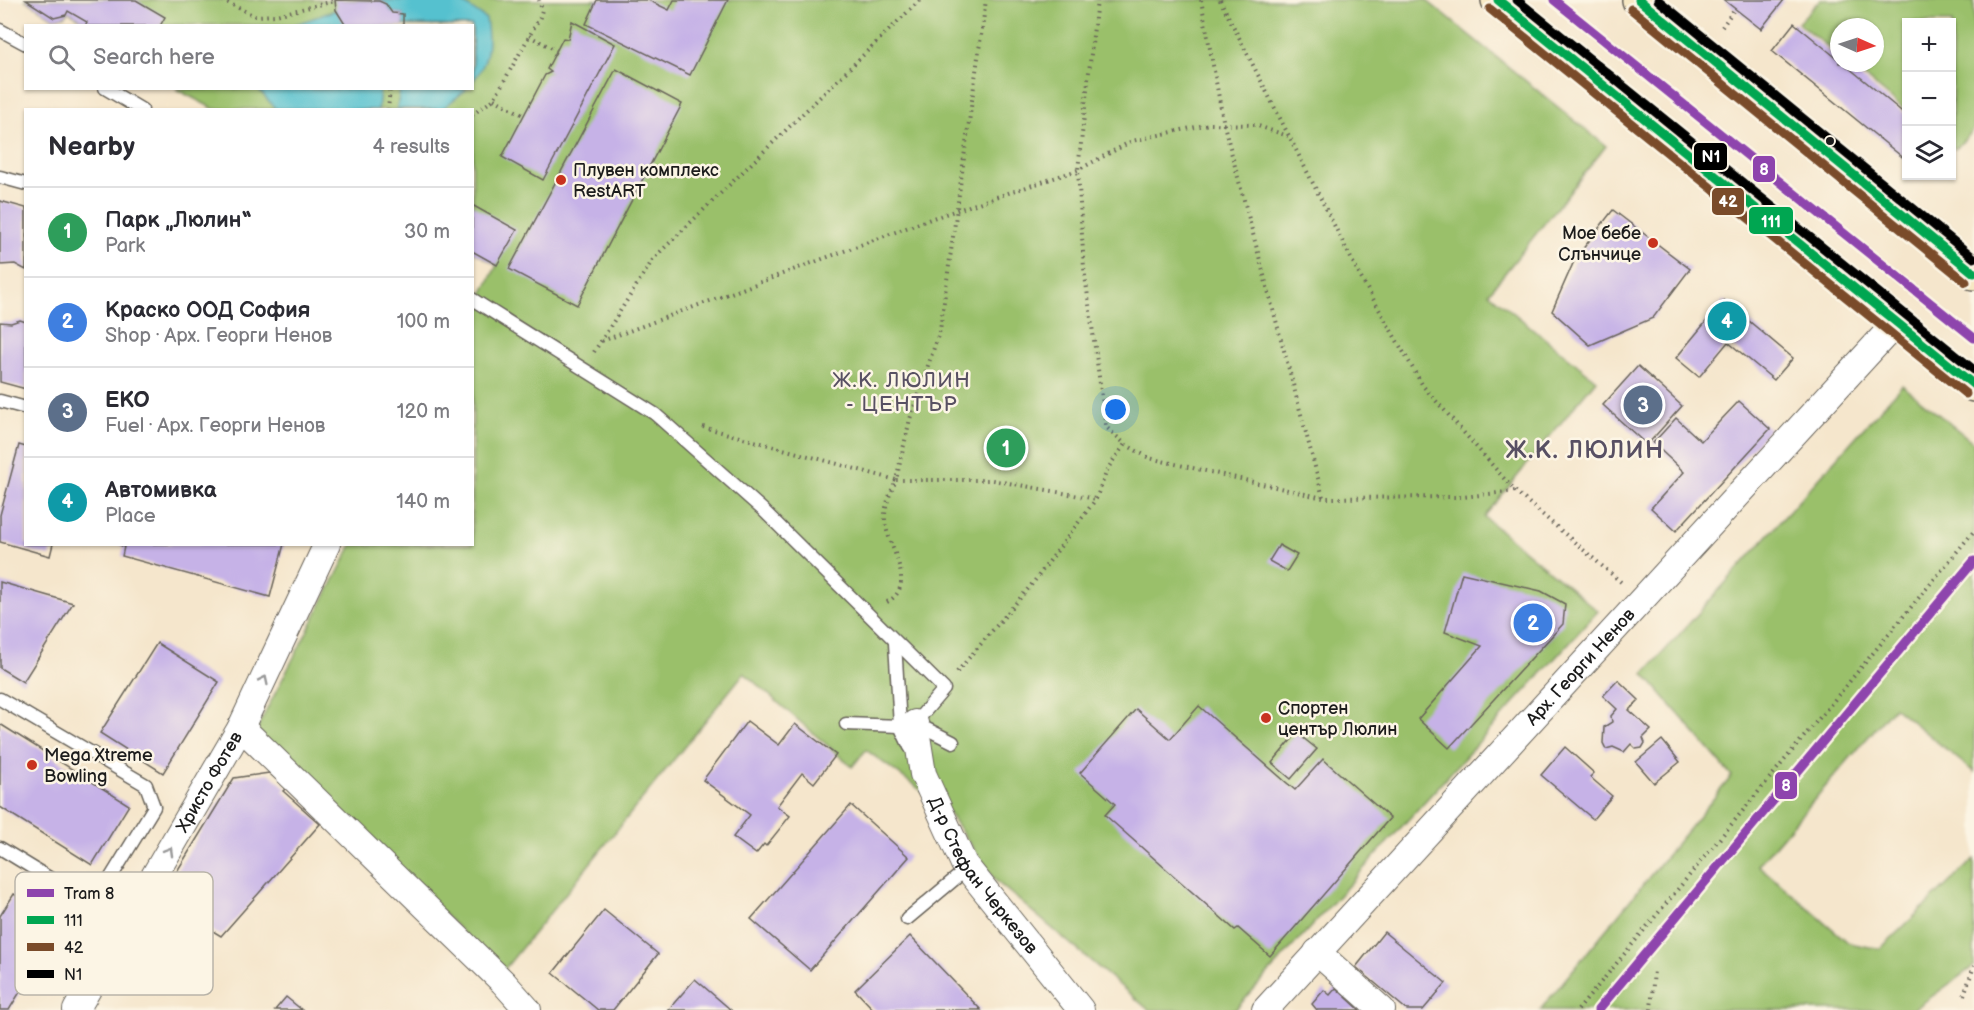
<!DOCTYPE html>
<meta charset="utf-8">
<style>
:root{--surface:#fff;--page:#f7f7f7;--text:#2b2b33;--muted:#7c7c81;--line:#e1e1e2;--accent:#c8321e}
body{margin:0;font-family:"Balsamiq Sans",sans-serif;background:var(--page);color:var(--text)}
.controls{position:absolute;right:18px;top:18px;display:grid;overflow:hidden;border-radius:0px;box-shadow:0 2px 4px #0004}
.controls button{width:54px;height:54px;display:grid;place-items:center;padding:0;border:0;border-bottom:2px solid var(--line);background:var(--surface);color:var(--text);font:30px sans-serif}
.compass{position:absolute;left:1830px;top:18px;width:54px;height:54px;border-radius:50%;background:var(--surface);box-shadow:0 2px 4px #0004;rotate:93deg}
.you{position:absolute;left:1116px;top:410px;width:21px;height:21px;margin:-15px;border:4px solid #fff;border-radius:50%;background:#1a73e8;box-shadow:0 0 0 9px #1a73e833}
.badge{display:grid;place-items:center;width:39px;height:39px;border-radius:50%;background:var(--accent);color:#fff;font-size:20px;font-weight:700}
.pin{position:absolute;translate:-50% -50%;border:3px solid #fff;box-shadow:0 2px 6px #0006}
.list{margin:0;padding:0;list-style:none}
h2{display:flex;justify-content:space-between;align-items:center;height:78px;margin:0;padding:0 24px;font-size:26px}
h2 small{font-size:20px;font-weight:400;color:var(--muted)}
.list li{display:grid;grid-template-columns:39px 1fr auto;gap:18px;align-items:center;box-sizing:border-box;height:90px;padding:0 24px;border-top:2px solid var(--line)}
.list b{display:block;font-size:22px;white-space:nowrap}
.list p{margin:0;font-size:20px;white-space:nowrap;color:var(--muted)}
.list em{font-size:20px;font-style:normal;color:var(--muted)}
.icon{flex:none;width:33px;height:33px;fill:none;stroke:currentColor;stroke-width:2;stroke-linecap:round;stroke-linejoin:round}
.map{position:relative;flex:none;width:1974px;height:1010px;overflow:hidden}
.search{position:absolute;background:var(--surface);box-shadow:0 2px 4px #0004;left:24px;top:24px;width:450px;height:66px;display:flex;align-items:center;gap:15px;box-sizing:border-box;padding:0 21px;border-radius:0px;color:var(--muted);font-size:22px}
.panel{position:absolute;background:var(--surface);box-shadow:0 2px 4px #0004;left:24px;top:108px;width:450px;height:438px;border-radius:0px}
.map>svg:first-child{display:block}
</style>
<div class="map">
<svg width="1974" height="1010" viewBox="0 0 1974 1010">
<rect width="100%" height="100%" fill="#fcf5e5"/>
<filter id="ink" filterUnits="userSpaceOnUse"><feTurbulence type="fractalNoise" baseFrequency=".0167" numOctaves="2"/><feDisplacementMap in="SourceGraphic" scale="12" xChannelSelector="R" yChannelSelector="G"/><feConvolveMatrix kernelMatrix="1 2 1 2 8 2 1 2 1" color-interpolation-filters="sRGB"/></filter>
<filter id="wash" filterUnits="userSpaceOnUse"><feTurbulence type="fractalNoise" baseFrequency=".008" numOctaves="4" result="noise"/><feDisplacementMap in="SourceGraphic" scale="24" xChannelSelector="R" yChannelSelector="G"/><feGaussianBlur stdDeviation="1.35" result="paint"/><feColorMatrix in="noise" values="0 0 0 0 0 0 0 0 0 0 0 0 0 0 0 0 0 1.4 0 .05"/><feComposite in="paint" operator="in"/></filter>
<g filter="url(#wash)">
<rect width="100%" height="100%" fill="#f5e6cc"/>
<g fill="#9ac06b" stroke="#5b6e44" stroke-width="1.5">
<path d="M 26,0 L 1426,0 L 1606,146 L 1489,293 L 1596,380 L 1484,517 L 1598,611 L 1235,1010 L 1149,1010 L 996,881 L 945,808 L 866,750 L 852,767 L 744,673 L 503,971 L 255,732 L 352,545 L 472,544 L 473,312 L 497,265 L 473,251 L 472,110 L 214,109 L 176,89 L 472,88 L 472,26 L 85,25 L 87,22 L 68,11 L 66,15 L 54,18 Z"/>
<path d="M 1820,0 L 1974,0 L 1974,130 L 1955,149 L 1952,147 L 1952,22 L 1906,22 L 1906,111 L 1848,63 L 1875,63 L 1875,27 L 1839,27 L 1839,56 L 1798,23 Z"/>
<path d="M 1902,385 L 1974,443 L 1974,772 L 1894,707 L 1758,865 L 1849,943 L 1880,949 L 1974,859 L 1974,966 L 1913,1010 L 1540,1010 L 1732,776 L 1644,674 Z"/>
</g>
<g fill="#55c1cf" stroke="#386e76" stroke-width="1.5">
<path d="M 377,0 L 459,0 L 486,19 C 490,43 489,62 473,81 L 472,26 L 403,25 L 403,14 L 392,13 L 386,4 Z"/>
<path d="M 336,10 L 346,25 L 291,26 Z"/>
<path d="M 258,89 L 380,89 L 378,110 L 276,109 Z"/>
<path d="M 400,89 L 400,88 L 467,89 L 442,109 L 397,109 Z"/>
</g>
<g id="blocks">
<g fill="#c6b2e7">
<path d="M 26,0 L 136,0 L 165,17 L 160,26 L 85,26 L 87,22 L 68,11 L 66,15 L 54,18 Z"/>
<path d="M 335,0 L 379,1 L 386,4 L 392,13 L 403,14 L 403,26 L 346,26 L 336,10 Z"/>
<path d="M 597,0 L 648,0 L 669,10 L 674,0 L 728,0 L 690,75 L 586,24 Z"/>
<path d="M 1724,0 L 1784,0 L 1761,29 Z"/>
<path d="M 572,21 L 615,44 L 543,180 L 502,157 L 545,75 L 551,72 L 547,69 L 563,38 L 568,39 Z"/>
<path d="M 1794,23 L 1839,60 L 1839,63 L 1843,63 L 1906,115 L 1906,160 L 1772,51 Z"/>
<path d="M 616,69 L 682,104 L 577,305 L 509,269 Z"/>
<path d="M 0,201 L 26,208 L 26,270 L 15,264 L 0,265 Z"/>
<path d="M 472,205 L 517,230 L 497,265 L 472,251 Z"/>
<path d="M 1613,210 L 1690,269 L 1653,318 L 1590,345 L 1552,311 L 1575,259 Z"/>
<path d="M 1724,300 L 1793,358 L 1774,380 L 1728,342 L 1699,377 L 1676,358 Z"/>
<path d="M 20,320 L 26,322 L 26,389 L 0,382 L 0,322 L 11,323 Z"/>
<path d="M 1638,366 L 1682,406 L 1647,445 L 1603,405 Z"/>
<path d="M 1739,401 L 1770,429 L 1676,531 L 1651,508 L 1684,472 L 1653,443 L 1676,418 L 1701,441 Z"/>
<path d="M 19,445 L 26,447 L 26,544 L 53,544 L 50,556 L 0,542 L 0,515 Z"/>
<path d="M 118,544 L 284,544 L 270,597 L 122,556 L 124,547 Z"/>
<path d="M 1279,545 L 1297,555 L 1287,571 L 1269,561 Z"/>
<path d="M 1462,573 L 1541,591 L 1565,604 L 1563,624 L 1449,748 L 1418,719 L 1482,646 L 1445,632 Z"/>
<path d="M 0,582 L 73,603 L 23,682 L 0,668 Z"/>
<path d="M 157,643 L 219,682 L 163,773 L 100,733 Z"/>
<path d="M 1618,680 L 1639,700 L 1629,710 L 1651,730 L 1643,738 L 1645,743 L 1642,748 L 1636,749 L 1631,744 L 1624,752 L 1613,747 L 1606,749 L 1603,743 L 1604,727 L 1612,722 L 1611,716 L 1617,709 L 1603,696 Z"/>
<path d="M 1199,706 L 1295,790 L 1323,759 L 1390,818 L 1270,956 L 1238,928 L 1235,930 L 1105,815 L 1115,804 L 1080,773 L 1136,709 L 1170,739 Z"/>
<path d="M 747,721 L 779,745 L 795,724 L 836,755 L 814,783 L 802,773 L 777,806 L 790,816 L 766,846 L 764,844 L 756,854 L 733,837 L 750,815 L 703,780 Z"/>
<path d="M 0,724 L 129,805 L 92,865 L 0,807 Z"/>
<path d="M 1297,733 L 1317,749 L 1291,779 L 1272,763 Z"/>
<path d="M 1662,740 L 1680,762 L 1654,783 L 1636,762 Z"/>
<path d="M 1565,747 L 1594,773 L 1590,777 L 1612,796 L 1593,819 L 1541,775 Z"/>
<path d="M 269,773 L 286,788 L 283,791 L 320,824 L 221,936 L 160,899 L 234,778 Z"/>
<path d="M 851,805 L 909,857 L 810,970 L 751,919 Z"/>
<path d="M 14,894 L 62,923 L 9,1010 L 0,1010 L 0,916 Z"/>
<path d="M 604,910 L 658,954 L 613,1010 L 598,1010 L 553,973 Z"/>
<path d="M 1384,932 L 1446,983 L 1423,1010 L 1407,1010 L 1356,967 Z"/>
<path d="M 910,936 L 981,1010 L 874,1010 L 855,990 Z"/>
<path d="M 695,979 L 731,1010 L 668,1010 Z"/>
<path d="M 1336,988 L 1360,1010 L 1317,1010 L 1312,1004 L 1324,990 L 1330,995 Z"/>
<path d="M 286,997 L 302,1010 L 275,1010 Z"/>
</g>
</g>
</g>
<g filter="url(#ink)">
<use href="#blocks" fill-opacity="0" stroke="#68635a" stroke-width="1.5"/>
<g fill="none" stroke-linecap="round" stroke-linejoin="round">
<defs>
<g id="service">
<path d="M 0,30 L 26,44"/>
<path d="M 105,88 L 142,110"/>
<path d="M 0,177 L 26,184"/>
<path d="M 472,299 L 655,414 L 763,510 L 944,689 L 915,723 L 953,742"/>
<path d="M 0,401 L 26,408"/>
<path d="M 895,643 L 900,726 L 910,747"/>
<path d="M 0,699 L 146,785 L 154,807 L 105,887 L 77,895 L 0,848"/>
<path d="M 846,724 L 900,726"/>
<path d="M 907,919 L 968,868"/>
</g>
<g id="minor">
<path id="s1" d="M 915,723 L 923,774 L 964,864 L 1081,1010"/>
<path d="M 241,727 L 503,982 L 528,1010"/>
<path d="M 1317,952 L 1382,1010"/>
<path id="s2" d="M 76,1010 L 241,727 L 327,544"/>
<path id="s3" d="M 1265,1010 L 1895,324"/>
</g>
<g id="secondary">
<path d="M 1498,0 L 1974,385"/>
<path d="M 1639,0 L 1974,273"/>
</g>
</defs>
<use href="#service" stroke="#68635a" stroke-width="15"/>
<use href="#minor" stroke="#68635a" stroke-width="28"/>
<use href="#secondary" stroke="#68635a" stroke-width="36"/>
<g stroke="#68635a" stroke-width="4" stroke-dasharray="1.5 4.5" stroke-linecap="butt">
<path d="M 222,0 L 255,16 L 276,15 L 335,1"/>
<path d="M 1097,0 L 1078,170 L 1084,268 L 1106,427 L 1125,444 L 1149,458 L 1323,498 L 1463,497 L 1515,491"/>
<path d="M 1201,0 L 1224,125 L 1323,497"/>
<path d="M 1220,0 L 1361,278 L 1423,386 L 1515,491 L 1622,583"/>
<path d="M 1722,27 L 1735,8"/>
<path d="M 529,36 L 556,50"/>
<path d="M 494,99 L 525,116"/>
<path d="M 388,110 L 390,88"/>
<path d="M 472,115 L 494,99 L 540,17 L 542,10 L 539,0"/>
<path d="M 602,341 L 933,218 L 1078,170 L 1132,141 L 1209,124 L 1255,125 L 1288,136"/>
<path d="M 594,352 L 654,258 L 920,0"/>
<path d="M 703,427 L 896,480 L 910,419 L 940,330 L 986,0"/>
<path d="M 887,602 C 919,585 887,546 885,521 C 884,506 891,492 896,480 L 992,480 L 1096,499"/>
<path d="M 957,672 L 1033,583 L 1096,499 L 1108,468 L 1125,444"/>
<path d="M 1964,995 L 1974,966"/>
<path d="M 1578,1010 L 1974,531"/>
<path d="M 1651,1010 L 1654,970"/>
</g>
<use href="#service" stroke="#fff" stroke-width="12"/>
<use href="#minor" stroke="#fff" stroke-width="26"/>
<use href="#secondary" stroke="#f7e8c3" stroke-width="33"/>
<defs>
<g id="bus-1">
<path d="M 1498,0 L 1974,385"/>
<path d="M 1639,0 L 1974,273"/>
</g>
<g id="bus-2">
<path d="M 1490,9 L 1966,394"/>
<path d="M 1631,9 L 1966,282"/>
</g>
<g id="bus-3">
<path d="M 1517,0 L 1974,370"/>
<path d="M 1658,0 L 1974,258"/>
</g>
</defs>
<use href="#bus-1" stroke="#fcf5e5" stroke-width="14"/>
<use href="#bus-2" stroke="#fcf5e5" stroke-width="14"/>
<use href="#bus-3" stroke="#fcf5e5" stroke-width="14"/>
<use href="#bus-1" stroke="#00a651" stroke-width="9"/>
<use href="#bus-2" stroke="#7a4b2a" stroke-width="9"/>
<use href="#bus-3" stroke="#000" stroke-width="9"/>
<defs>
<g id="tram-1">
<path d="M 1554,0 L 1974,338"/>
<path d="M 1598,1010 L 1974,561"/>
</g>
</defs>
<use href="#tram-1" stroke="#fcf5e5" stroke-width="14"/>
<use href="#tram-1" stroke="#8e44ad" stroke-width="9"/>
</g>
<defs><path id="oneway-chevron" d="M-2-3.5L2.5 0L-2 3.5" fill="none" stroke-width="1.6" stroke-linecap="round" stroke-linejoin="round" transform="scale(1.5)"/></defs>
<g stroke="#999">
<use href="#oneway-chevron" transform="translate(264 680) rotate(-64)"/>
<use href="#oneway-chevron" transform="translate(169 851) rotate(-60)"/>
</g>
</g>
<circle fill="#1c1c1c" stroke="#fcf5e5" stroke-width="2" cx="1830" cy="141" r="5"/>
<g fill="#c8321e" stroke="#fcf5e5" stroke-width="2">
<circle cx="561" cy="180" r="6"/>
<circle cx="1653" cy="243" r="6"/>
<circle cx="1266" cy="718" r="6"/>
<circle cx="32" cy="765" r="6"/>
</g>
<g text-anchor="middle" dominant-baseline="central" stroke-width="5" stroke-linejoin="round" paint-order="stroke">
<g font-size="18" fill="#1c1c1c" stroke="#fcf5e5" text-anchor="start">
<text x="573" y="170">Плувен комплекс<tspan x="573" dy="21">RestART</tspan></text>
<text x="1641" y="233" text-anchor="end">Мое бебе<tspan x="1641" dy="21">Слънчице</tspan></text>
<text x="1278" y="708">Спортен<tspan x="1278" dy="21">център Люлин</tspan></text>
<text x="44" y="755">Mega Xtreme<tspan x="44" dy="21">Bowling</tspan></text>
</g>
<g font-size="18" fill="#1c1c1c" stroke="#fcf5e5">
<text stroke="none"><textPath href="#s3" startOffset="466">Арх. Георги Ненов</textPath></text>
<text stroke="none"><textPath href="#s2" startOffset="264">Христо Фотев</textPath></text>
<text stroke="none"><textPath href="#s1" startOffset="170">Д-р Стефан Черкезов</textPath></text>
</g>
<g font-size="21" letter-spacing="1.5" fill="#585063" stroke="#fcf5e5">
<text x="902" y="380">Ж.К. ЛЮЛИН<tspan x="902" dy="24">- ЦЕНТЪР</tspan></text>
</g>
<g font-size="24" font-weight="bold" letter-spacing="1.5" fill="#585063" stroke="#fcf5e5">
<text x="1585" y="450">Ж.К. ЛЮЛИН</text>
</g>
</g>
<rect x="15" y="872" width="198" height="123" rx="9" fill="#fcf5e5" stroke="#b9b4a9" stroke-width="1.5"/>
<rect x="27" y="889" width="27" height="8" fill="#8e44ad"/>
<rect x="27" y="916" width="27" height="8" fill="#00a651"/>
<rect x="27" y="943" width="27" height="8" fill="#7a4b2a"/>
<rect x="27" y="970" width="27" height="8" fill="#000"/>
<g font-size="16" fill="#1c1c1c">
<text x="64" y="899">Tram 8</text>
<text x="64" y="926">111</text>
<text x="64" y="953">42</text>
<text x="64" y="980">N1</text>
</g>
<g stroke="#fcf5e5" stroke-width="2">
<rect x="1693" y="142" width="35" height="29" rx="6" fill="#000"/>
<rect x="1752" y="155" width="24" height="28" rx="6" fill="#8e44ad"/>
<rect x="1711" y="187" width="34" height="29" rx="6" fill="#7a4b2a"/>
<rect x="1748" y="206" width="46" height="29" rx="6" fill="#00a651"/>
<rect x="1774" y="771" width="24" height="29" rx="6" fill="#8e44ad"/>
</g>
<g font-size="16" text-anchor="middle" font-weight="bold" fill="#fff">
<text x="1711" y="162">N1</text>
<text x="1764" y="175">8</text>
<text x="1728" y="207">42</text>
<text x="1771" y="227">111</text>
<text x="1786" y="791">8</text>
</g>
</svg>
<div class="controls">
<button>+</button>
<button>−</button>
<button><svg class="icon" aria-label="layers" viewBox="0 0 24 24"><path d="M12 4l9 5-9 5-9-5zM3 14l9 5 9-5"/></svg></button>
</div>
<svg class="compass" viewBox="-18 -18 36 36"><path d="M0-13l5 13h-10z" fill="#e53935"/><path d="M0 13l5-13h-10z" fill="#7c7c81"/></svg>
<div class="you"></div>
<div class="pin badge" style="left:1006px;top:448px;background:#2e9e5b">1</div>
<div class="pin badge" style="left:1533px;top:623px;background:#3f7fe0">2</div>
<div class="pin badge" style="left:1643px;top:405px;background:#5c6f8a">3</div>
<div class="pin badge" style="left:1727px;top:321px;background:#0f9aa8">4</div>
<div class="search"><svg class="icon" aria-label="search" viewBox="0 0 24 24"><circle cx="10" cy="10" r="6"/><path d="M15 15l6 6"/></svg>Search here</div>
<section class="panel">
<h2>Nearby<small>4 results</small></h2>
<ul class="list">
<li><span class="badge" style="background:#2e9e5b">1</span><div><b>Парк „Люлин“</b><p>Park</p></div><em>30 m</em></li>
<li><span class="badge" style="background:#3f7fe0">2</span><div><b>Краско ООД София</b><p>Shop · Арх. Георги Ненов</p></div><em>100 m</em></li>
<li><span class="badge" style="background:#5c6f8a">3</span><div><b>EKO</b><p>Fuel · Арх. Георги Ненов</p></div><em>120 m</em></li>
<li><span class="badge" style="background:#0f9aa8">4</span><div><b>Автомивка</b><p>Place</p></div><em>140 m</em></li>
</ul>
</section>
</div>
